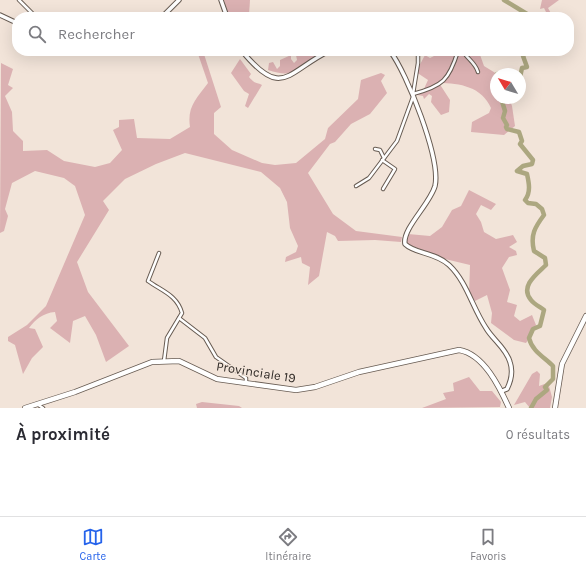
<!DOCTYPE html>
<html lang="fr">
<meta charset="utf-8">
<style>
:root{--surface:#fff;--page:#f2f2f3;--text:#2b2b33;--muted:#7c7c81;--line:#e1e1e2;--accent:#2563eb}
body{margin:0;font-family:Karla,sans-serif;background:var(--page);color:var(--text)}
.compass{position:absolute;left:490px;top:68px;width:36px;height:36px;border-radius:50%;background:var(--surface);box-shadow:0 4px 16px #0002;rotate:308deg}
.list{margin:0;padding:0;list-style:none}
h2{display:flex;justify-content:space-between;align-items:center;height:52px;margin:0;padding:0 16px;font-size:17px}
h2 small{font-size:13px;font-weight:400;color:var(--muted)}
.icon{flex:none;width:22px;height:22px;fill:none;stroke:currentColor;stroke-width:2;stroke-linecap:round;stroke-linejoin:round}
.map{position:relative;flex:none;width:586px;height:408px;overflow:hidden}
.search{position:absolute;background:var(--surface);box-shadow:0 4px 16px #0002;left:12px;right:12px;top:12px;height:44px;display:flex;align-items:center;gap:10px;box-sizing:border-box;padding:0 14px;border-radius:16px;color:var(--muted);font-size:15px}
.sheet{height:108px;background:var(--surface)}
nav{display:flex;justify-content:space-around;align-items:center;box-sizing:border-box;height:56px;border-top:1px solid var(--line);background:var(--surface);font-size:11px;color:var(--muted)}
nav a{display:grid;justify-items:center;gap:2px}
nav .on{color:var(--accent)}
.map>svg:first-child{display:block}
</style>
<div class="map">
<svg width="586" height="408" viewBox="0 0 586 408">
<rect width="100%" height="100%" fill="#f2e4d9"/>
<g fill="#dbb1b2">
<path d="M 224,0 L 250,0 L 249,15 L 246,17 L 228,17 Z"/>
<path d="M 542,0 L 559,0 L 548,8 L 553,17 L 544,17 L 546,12 L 544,8 L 540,9 Z"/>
<path d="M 197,51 L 203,51 L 221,107 L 214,113 L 214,134 L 232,150 L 262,163 L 275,165 L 296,163 L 325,139 L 328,128 L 358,99 L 361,80 L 381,73 L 385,75 L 381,81 L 387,93 L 370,114 L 351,124 L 335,142 L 330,144 L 308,173 L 333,214 L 356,231 L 402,237 L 401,242 L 375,240 L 338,241 L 335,236 L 327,232 L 319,276 L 308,285 L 310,267 L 302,263 L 301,257 L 285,262 L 286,257 L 296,252 L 298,246 L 290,228 L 287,202 L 280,188 L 261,172 L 185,153 L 156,164 L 125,179 L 103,201 L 109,210 L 77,262 L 88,292 L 129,346 L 106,362 L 96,335 L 85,316 L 73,321 L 70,343 L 50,328 L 57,321 L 55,312 C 43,313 36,319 29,328 L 35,329 L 43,347 L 32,358 L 23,374 L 15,345 L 8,341 L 8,337 L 27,325 L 46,306 L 85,215 L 75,186 L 64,178 L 35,171 L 12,183 L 5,209 L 8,216 L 4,231 L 0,233 L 1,63 L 13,69 L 8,85 L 13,88 L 5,96 L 12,112 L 13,131 L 23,141 L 23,151 L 47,150 L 64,161 L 95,167 L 110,163 L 122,150 L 113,130 L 119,127 L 119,120 L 134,119 L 137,138 L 170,139 L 190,127 C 187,107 196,99 208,83 Z"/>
<path d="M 311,51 L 322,52 C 299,66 297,80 268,70 L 269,63 L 273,62 L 277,69 L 280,66 L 280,60 L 291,55 L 291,59 L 294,63 L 297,60 L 296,55 L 305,52 L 308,55 Z"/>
<path d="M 468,51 L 479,52 L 484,66 L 497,74 L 496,98 L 509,98 L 512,106 L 515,126 L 504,135 L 471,132 L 472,122 L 489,113 L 491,108 C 482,87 460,83 439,83 L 450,100 L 449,112 L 441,115 L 431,102 L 432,96 L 429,94 L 424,99 L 423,96 L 417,95 L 423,91 L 428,80 L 416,72 L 425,55 L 430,58 L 440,53 L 450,54 Z"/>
<path d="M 240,59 L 251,74 L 249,77 C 256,85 256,82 262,85 L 248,108 L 245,106 L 249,94 L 244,91 L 231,73 Z"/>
<path d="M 469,190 L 496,204 L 491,210 L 481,205 L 476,214 L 481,222 L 484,232 L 496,239 L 513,235 L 517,242 L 509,247 L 516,251 L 517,255 L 509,257 L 502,268 L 510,290 L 507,302 L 517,305 L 514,316 L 520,321 L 532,315 L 536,325 L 532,334 L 526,343 L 514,340 L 491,323 L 492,313 L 487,295 L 475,301 L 469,294 L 470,265 L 445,259 L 407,244 L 406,239 L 408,234 L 430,236 L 442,227 L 452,210 L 461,206 Z"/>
<path d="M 537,371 L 540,374 L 539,386 L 550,382 L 554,374 L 554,380 L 549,386 L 552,397 L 550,408 L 530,408 L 525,402 L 514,405 L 532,374 Z"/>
<path d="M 469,377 L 480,391 L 492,391 L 501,402 L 500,407 L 422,408 L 446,399 L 443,393 L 454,391 L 453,383 Z"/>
<path d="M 202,402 L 239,406 L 242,408 L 197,408 L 196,404 Z"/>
</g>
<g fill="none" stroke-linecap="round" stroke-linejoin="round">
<g stroke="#aca780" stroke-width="4.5">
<path d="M 504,0 L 532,17"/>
<path d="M 497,74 L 502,72 L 509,74"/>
<path d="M 520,77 L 522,68 L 527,67 L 523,56 L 528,51"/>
<path d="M 496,81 L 496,84"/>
<path d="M 501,98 L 505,111 L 503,118 L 507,125 L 506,127 L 507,129 L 519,132 L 522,141 L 520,144 L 533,160 L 532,164 L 523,166 L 517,171 L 527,174 C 529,183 531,192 525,200 L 528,203 L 536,204 L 542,209 L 544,215 C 535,227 530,235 534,251 L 545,258 L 546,265 C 538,273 519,286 531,300 C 534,304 540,307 544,310 L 540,326 L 533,329 L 529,338 C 532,351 544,357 553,366 L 553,379 L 545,387 L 547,390 L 536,399 L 531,408"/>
</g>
<defs>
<g id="minor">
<path d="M 19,0 L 36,17"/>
<path d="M 418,51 L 418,63 L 413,94 C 443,86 449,80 458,51"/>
<path d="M 463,51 C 467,59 475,62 478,72"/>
<path d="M 375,149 L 380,150 L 384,158"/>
<path d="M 382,160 L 395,169 L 383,189"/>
<path d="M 356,186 L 369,178 L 397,141 L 413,97"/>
<path d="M 159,253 L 148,281 C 162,291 177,295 182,313 L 167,338 L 164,361"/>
<path d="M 179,318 L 205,338 L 216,357 L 246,378 L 246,382"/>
<path d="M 37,404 L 43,408"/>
</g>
<g id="tertiary">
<path d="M 221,0 L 227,17"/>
<path d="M 0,15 L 17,23"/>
<path d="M 162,17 L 179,0"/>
<path d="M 242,51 C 282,100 287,72 329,51"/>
<path d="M 390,51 C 407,73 441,159 435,186 C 430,204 402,229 405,244 C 415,254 435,252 449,265 C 467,282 472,307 486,328 C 493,340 506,348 510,362 C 513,371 511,381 507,389 L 502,391"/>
</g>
<g id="primary">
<path d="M 25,408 L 75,392 L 152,362 L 179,361 L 217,379 L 296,390 L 315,387 L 359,372 L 459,350 C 484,354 500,388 509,408"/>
<path d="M 555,408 L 562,364 L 586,316"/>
</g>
</defs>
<use href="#minor" stroke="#675b52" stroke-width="4.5"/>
<use href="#tertiary" stroke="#675b52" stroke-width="5.5"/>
<use href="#primary" stroke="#675b52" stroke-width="6"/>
<use href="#minor" stroke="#fff" stroke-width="2.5"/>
<use href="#tertiary" stroke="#fff" stroke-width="3.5"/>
<use href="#primary" stroke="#fff" stroke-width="4.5"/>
</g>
<g text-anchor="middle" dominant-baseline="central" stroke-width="3" stroke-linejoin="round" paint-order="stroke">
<g font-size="13" fill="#302a26" stroke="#f2e4d9">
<text transform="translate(256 372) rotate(9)">Provinciale 19</text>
</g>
</g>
</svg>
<svg class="compass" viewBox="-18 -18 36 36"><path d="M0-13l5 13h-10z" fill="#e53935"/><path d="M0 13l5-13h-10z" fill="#7c7c81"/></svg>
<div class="search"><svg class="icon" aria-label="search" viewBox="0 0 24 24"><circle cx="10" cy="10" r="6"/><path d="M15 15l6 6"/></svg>Rechercher</div>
</div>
<section class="sheet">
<h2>À proximité<small>0 résultats</small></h2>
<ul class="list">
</ul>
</section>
<nav>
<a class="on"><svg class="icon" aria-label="map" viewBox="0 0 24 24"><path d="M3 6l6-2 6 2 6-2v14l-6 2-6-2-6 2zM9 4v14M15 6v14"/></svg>Carte</a>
<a><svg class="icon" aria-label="directions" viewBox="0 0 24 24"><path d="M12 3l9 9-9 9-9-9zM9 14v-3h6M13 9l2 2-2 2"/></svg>Itinéraire</a>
<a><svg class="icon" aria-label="saved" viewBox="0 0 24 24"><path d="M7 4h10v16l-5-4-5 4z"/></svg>Favoris</a>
</nav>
